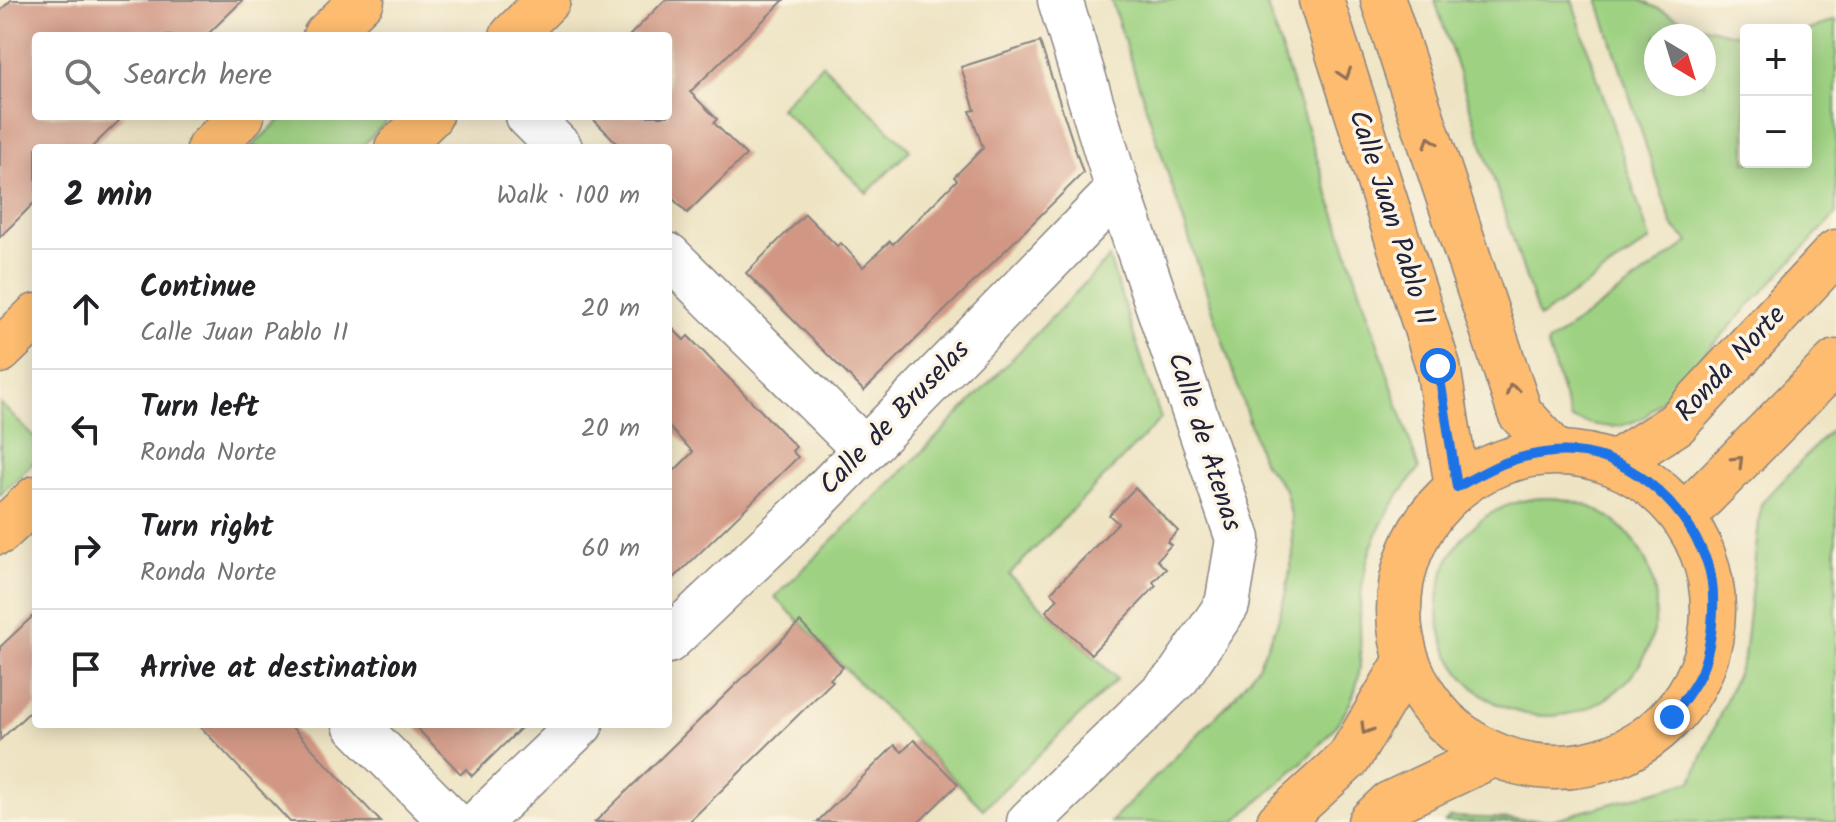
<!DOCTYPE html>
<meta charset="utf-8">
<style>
:root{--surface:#fff;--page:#f6f6f6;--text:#202124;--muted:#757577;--line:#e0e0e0}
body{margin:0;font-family:Kalam,sans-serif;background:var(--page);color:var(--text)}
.controls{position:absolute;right:24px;top:24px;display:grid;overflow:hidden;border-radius:8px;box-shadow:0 4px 20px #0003}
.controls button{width:72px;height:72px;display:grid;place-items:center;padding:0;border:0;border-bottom:2px solid var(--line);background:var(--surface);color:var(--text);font:40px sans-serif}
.compass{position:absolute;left:1644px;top:24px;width:72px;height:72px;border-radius:50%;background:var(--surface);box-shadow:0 4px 20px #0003;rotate:142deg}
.stop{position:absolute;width:24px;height:24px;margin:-18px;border:6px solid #1a73e8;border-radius:50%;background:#fff}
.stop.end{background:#1a73e8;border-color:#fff;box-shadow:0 2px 8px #0008}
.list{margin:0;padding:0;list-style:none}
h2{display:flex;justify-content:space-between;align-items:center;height:104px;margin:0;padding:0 32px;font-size:34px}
h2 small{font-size:26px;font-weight:400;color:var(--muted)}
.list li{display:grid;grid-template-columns:52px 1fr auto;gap:24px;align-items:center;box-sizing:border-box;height:120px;padding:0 32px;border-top:2px solid var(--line)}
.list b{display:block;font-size:30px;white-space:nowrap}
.list p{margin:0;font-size:26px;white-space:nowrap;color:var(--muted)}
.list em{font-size:26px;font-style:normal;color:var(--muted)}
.icon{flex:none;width:44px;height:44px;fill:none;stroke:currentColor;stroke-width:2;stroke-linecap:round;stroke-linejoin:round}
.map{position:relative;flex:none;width:1836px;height:822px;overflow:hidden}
.search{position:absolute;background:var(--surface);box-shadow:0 4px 20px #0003;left:32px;top:32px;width:640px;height:88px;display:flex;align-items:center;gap:20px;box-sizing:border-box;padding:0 28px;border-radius:8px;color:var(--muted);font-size:30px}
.panel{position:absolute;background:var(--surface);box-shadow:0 4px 20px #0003;left:32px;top:144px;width:640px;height:584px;border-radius:8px}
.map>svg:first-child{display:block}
</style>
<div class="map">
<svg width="1836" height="822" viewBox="0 0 1836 822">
<rect width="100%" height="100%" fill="#fcf5e5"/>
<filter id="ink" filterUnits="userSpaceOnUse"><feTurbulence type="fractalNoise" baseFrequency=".0125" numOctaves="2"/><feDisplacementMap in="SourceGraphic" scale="16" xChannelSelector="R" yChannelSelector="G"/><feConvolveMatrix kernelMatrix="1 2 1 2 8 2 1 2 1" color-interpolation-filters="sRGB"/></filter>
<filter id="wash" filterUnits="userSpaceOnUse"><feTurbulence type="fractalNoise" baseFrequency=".006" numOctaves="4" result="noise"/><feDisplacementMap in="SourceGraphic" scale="32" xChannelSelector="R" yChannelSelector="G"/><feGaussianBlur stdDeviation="1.8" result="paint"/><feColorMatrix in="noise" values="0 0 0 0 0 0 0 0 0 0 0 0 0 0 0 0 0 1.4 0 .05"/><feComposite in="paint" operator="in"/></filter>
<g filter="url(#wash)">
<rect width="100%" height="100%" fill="#eee4c4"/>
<g fill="#9ed282" stroke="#607a5e" stroke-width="2" fill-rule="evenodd">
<path d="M 1111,0 L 1265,0 L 1419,469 C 1380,516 1360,556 1360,619 C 1360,650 1364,673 1350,703 C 1330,744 1269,791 1235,822 L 1111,822 L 1230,702 L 1258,666 L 1277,624 L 1286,592 L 1293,554 L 1292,519 L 1285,489 L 1262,461 Z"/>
<path d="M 1435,0 L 1572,0 L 1650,240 L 1539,318 Z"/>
<path d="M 1598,0 L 1640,0 L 1688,23 L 1729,33 L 1746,34 L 1746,162 L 1806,162 L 1806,31 L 1836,20 L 1836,214 L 1647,415 C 1616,433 1604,427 1571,419 L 1547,344 L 1689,242 L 1672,225 ZM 1656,36 L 1704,36 L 1704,84 L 1656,84 Z"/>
<path d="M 822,64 L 910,150 L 867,193 L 780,108 Z"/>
<path d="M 284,116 L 392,116 L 360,148 L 250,148 Z"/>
<path d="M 1109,258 L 1161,419 L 1009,575 L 1117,679 L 983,809 L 775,597 L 929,445 Z"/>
<path d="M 0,403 L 36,439 L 36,460 L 0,495 Z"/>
<path d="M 1836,424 L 1836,822 L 1445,822 L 1450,817 L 1552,820 L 1692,781 L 1744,657 L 1761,504 Z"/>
<circle cx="1547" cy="607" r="109"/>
</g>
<g id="blocks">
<g fill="#d19784">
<path d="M 11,0 L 243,0 L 206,36 L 36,36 L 36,116 L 124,116 L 91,148 L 36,148 L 36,201 L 0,237 L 0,11 Z"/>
<path d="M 665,0 L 784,0 L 690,92 L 717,119 L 714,123 L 746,155 L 687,213 L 668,194 L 668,148 L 622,148 L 590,116 L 668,116 L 668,36 L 629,36 Z"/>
<path d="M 1040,42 L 1083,173 L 864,391 L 746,273 L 805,214 L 837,246 L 841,243 L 863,267 L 890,241 L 893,244 L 957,180 L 954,177 L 983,148 L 970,111 L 975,110 L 961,67 Z"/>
<path d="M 668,324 L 684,340 L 688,336 L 761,411 L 796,447 L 792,451 L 798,457 L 668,584 L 668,477 L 693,452 L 668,426 Z"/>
<path d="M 1135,488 L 1178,531 L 1167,542 L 1171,545 L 1157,560 L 1166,569 L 1153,582 L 1156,586 L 1091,654 L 1046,611 L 1058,599 L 1051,592 L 1118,523 L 1109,515 Z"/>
<path d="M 36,613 L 36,706 L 0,740 L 0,647 Z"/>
<path d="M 800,622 L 843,667 L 830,679 L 833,681 L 734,778 L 689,822 L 595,822 Z"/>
<path d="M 198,724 L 289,724 L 381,822 L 290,822 Z"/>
<path d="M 413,724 L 525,724 L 472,776 L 466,769 L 461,774 Z"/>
<path d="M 914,740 L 958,784 L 919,822 L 817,822 L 895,745 L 902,752 Z"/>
</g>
</g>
</g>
<g filter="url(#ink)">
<use href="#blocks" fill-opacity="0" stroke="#888380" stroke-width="2"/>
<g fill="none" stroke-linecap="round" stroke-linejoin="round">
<defs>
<g id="minor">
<path d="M 528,116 L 560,148"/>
<path d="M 668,255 L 864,449"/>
<path d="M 668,641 L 811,505 L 1118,190"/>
<path d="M 355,724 L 452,822"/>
<path d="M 479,822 L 581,724"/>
<path d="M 1029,822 L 1178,677 L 1227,605 L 1238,539 L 1118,190 L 1060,0"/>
</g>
<g id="major">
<path d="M 1321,0 L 1438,366 L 1457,487"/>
<path d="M 1383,0 L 1520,413 L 1556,452"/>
<path d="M 325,36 L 362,0"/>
<path d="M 512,36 L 548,0"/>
<path d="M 209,148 L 242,116"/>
<path d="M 397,148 L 430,116"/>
<path d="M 0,351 L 36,316"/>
<circle cx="1556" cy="610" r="157"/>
<path d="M 1615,463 L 1676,424 L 1836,252"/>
<path d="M 1684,516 L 1836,362"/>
<path d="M 0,532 L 36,498"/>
<path d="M 1279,822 L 1349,758 L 1406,662"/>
<path d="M 1370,822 L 1389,804 L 1493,755"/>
</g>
</defs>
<use href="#minor" stroke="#888380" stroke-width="47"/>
<use href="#major" stroke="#888380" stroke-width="47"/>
<use href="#minor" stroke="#fff" stroke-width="44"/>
<use href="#major" stroke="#fdbc6f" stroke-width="44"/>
</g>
<defs><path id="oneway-chevron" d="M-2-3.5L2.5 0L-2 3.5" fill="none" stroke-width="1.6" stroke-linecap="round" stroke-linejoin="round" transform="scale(2)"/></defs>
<g stroke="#906f55">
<use href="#oneway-chevron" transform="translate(1345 74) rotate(72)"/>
<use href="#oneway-chevron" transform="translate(1430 142) rotate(-108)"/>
<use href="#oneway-chevron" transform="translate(1512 389) rotate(-109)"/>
<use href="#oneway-chevron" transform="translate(1738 461) rotate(-45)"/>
<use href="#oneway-chevron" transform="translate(1366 729) rotate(121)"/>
</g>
</g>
<g fill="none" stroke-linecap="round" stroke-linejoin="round" filter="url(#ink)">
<path stroke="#1a73e8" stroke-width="10" d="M 1438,366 L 1457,487 C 1493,467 1512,456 1553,452 C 1624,446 1683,501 1707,562 C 1718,591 1713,641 1702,670 C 1696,686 1682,702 1672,717"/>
</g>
<g text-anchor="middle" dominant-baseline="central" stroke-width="7" stroke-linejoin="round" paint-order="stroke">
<g font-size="28" fill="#22223b" stroke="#fcf5e5">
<text transform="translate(1391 218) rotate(72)">Calle Juan Pablo II</text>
<text transform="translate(1731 364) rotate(-47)">Ronda Norte</text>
<text transform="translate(895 418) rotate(-46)">Calle de Bruselas</text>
<text transform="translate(1204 442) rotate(72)">Calle de Atenas</text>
</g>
</g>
</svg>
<div class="controls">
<button>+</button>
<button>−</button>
</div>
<svg class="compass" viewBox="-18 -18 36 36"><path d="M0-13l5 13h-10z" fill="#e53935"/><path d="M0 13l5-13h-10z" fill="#757577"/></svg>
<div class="stop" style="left:1438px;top:366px"></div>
<div class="stop end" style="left:1672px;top:717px"></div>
<div class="search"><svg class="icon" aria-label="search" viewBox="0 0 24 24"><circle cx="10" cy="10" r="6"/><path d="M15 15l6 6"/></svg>Search here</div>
<section class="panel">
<h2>2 min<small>Walk · 100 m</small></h2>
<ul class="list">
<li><svg class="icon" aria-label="ahead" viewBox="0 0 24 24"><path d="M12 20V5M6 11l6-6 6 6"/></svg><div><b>Continue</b><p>Calle Juan Pablo II</p></div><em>20 m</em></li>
<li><svg class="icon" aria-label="left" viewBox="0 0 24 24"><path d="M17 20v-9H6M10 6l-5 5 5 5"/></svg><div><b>Turn left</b><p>Ronda Norte</p></div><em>20 m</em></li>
<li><svg class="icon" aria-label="right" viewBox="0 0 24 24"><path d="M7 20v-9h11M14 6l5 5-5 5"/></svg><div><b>Turn right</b><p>Ronda Norte</p></div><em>60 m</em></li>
<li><svg class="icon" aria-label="arrive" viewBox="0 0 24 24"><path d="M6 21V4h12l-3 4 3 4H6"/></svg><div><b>Arrive at destination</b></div></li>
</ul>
</section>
</div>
